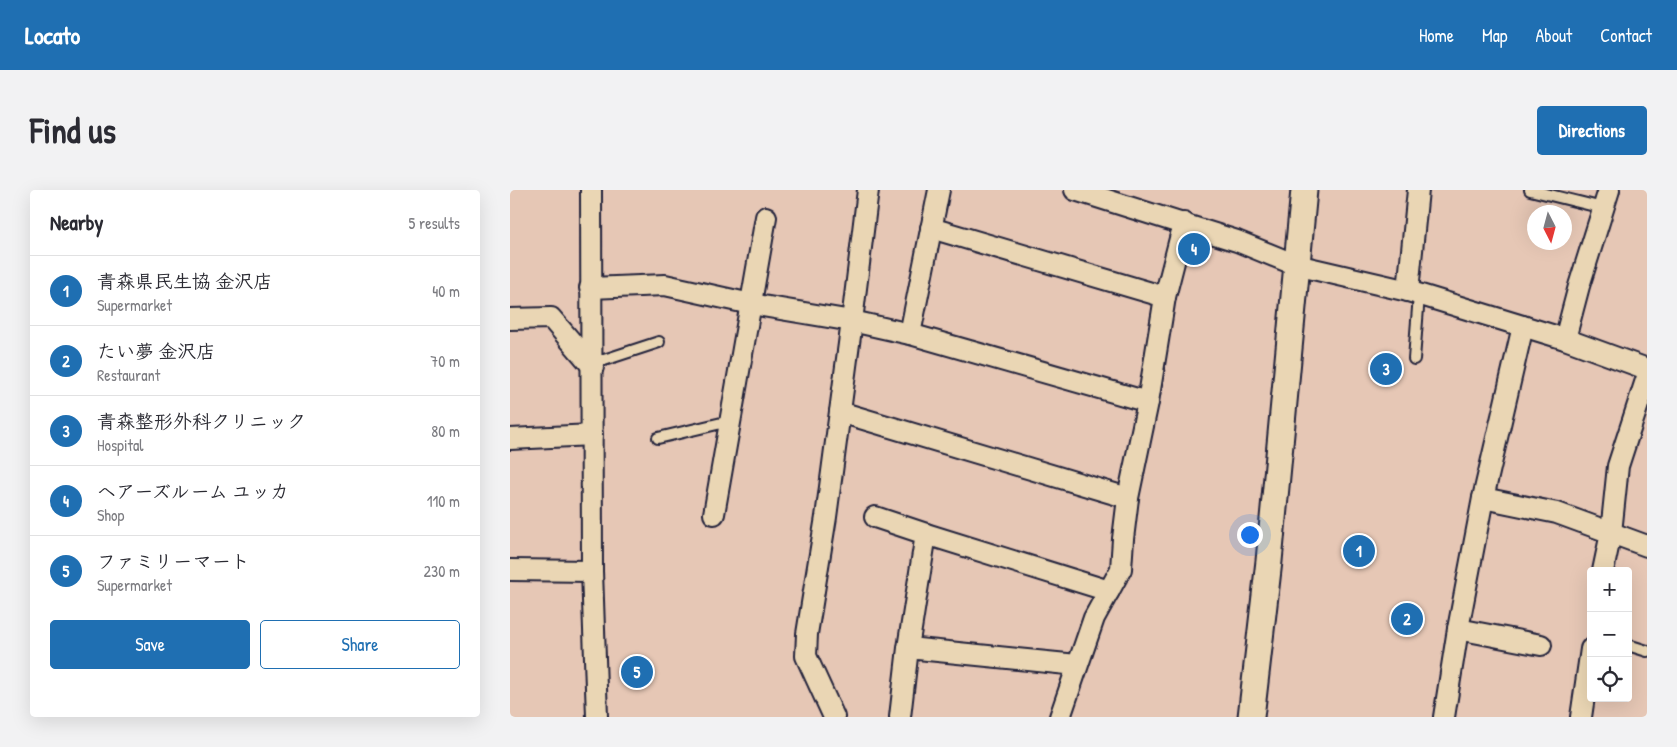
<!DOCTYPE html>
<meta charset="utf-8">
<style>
:root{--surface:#fff;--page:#f2f2f3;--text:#2b2b33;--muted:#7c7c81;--line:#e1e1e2;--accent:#1f6fb2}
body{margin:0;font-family:"Patrick Hand","Klee One",sans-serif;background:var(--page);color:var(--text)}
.controls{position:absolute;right:15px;bottom:15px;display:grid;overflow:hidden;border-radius:5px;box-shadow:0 5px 20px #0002}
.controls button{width:45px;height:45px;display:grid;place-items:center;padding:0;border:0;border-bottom:1px solid var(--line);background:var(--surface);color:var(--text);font:25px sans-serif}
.compass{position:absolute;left:1017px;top:15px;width:45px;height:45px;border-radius:50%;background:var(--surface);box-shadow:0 5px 20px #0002;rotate:174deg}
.you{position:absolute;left:739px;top:344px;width:18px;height:18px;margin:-12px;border:4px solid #fff;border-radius:50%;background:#1a73e8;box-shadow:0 0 0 8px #1a73e833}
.badge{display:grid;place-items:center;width:32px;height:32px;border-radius:50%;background:var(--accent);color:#fff;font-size:16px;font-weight:700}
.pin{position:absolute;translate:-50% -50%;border:2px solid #fff;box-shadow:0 1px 5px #0006}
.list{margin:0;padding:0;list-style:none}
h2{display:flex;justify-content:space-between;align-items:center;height:65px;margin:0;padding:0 20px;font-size:21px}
h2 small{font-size:16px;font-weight:400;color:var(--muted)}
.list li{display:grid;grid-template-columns:32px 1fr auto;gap:15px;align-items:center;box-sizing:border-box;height:70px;padding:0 20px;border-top:1px solid var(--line)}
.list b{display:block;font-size:19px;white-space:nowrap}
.list p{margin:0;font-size:16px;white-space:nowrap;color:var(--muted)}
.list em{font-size:16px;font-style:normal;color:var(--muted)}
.actions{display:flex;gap:10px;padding:15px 20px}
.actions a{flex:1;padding:11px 0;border:1px solid var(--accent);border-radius:5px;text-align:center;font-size:18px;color:var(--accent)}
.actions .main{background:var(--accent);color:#fff}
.icon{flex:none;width:28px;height:28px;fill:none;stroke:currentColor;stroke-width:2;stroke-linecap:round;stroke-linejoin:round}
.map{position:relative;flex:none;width:1137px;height:527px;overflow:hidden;border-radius:5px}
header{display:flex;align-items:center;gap:30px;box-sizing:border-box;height:70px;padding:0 25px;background:var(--accent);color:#fff}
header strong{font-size:24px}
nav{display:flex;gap:28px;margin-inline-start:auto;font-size:18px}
.intro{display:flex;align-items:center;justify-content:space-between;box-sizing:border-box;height:120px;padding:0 30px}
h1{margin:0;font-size:35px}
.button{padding:12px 22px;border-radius:5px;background:var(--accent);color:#fff;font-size:18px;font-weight:700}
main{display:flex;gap:30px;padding:0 30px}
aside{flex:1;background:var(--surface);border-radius:5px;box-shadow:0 5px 20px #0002}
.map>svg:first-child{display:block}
</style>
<header>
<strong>Locato</strong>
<nav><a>Home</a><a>Map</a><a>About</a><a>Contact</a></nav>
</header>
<div class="intro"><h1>Find us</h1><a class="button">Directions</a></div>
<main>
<aside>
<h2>Nearby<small>5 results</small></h2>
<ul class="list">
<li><span class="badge">1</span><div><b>青森県民生協 金沢店</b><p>Supermarket</p></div><em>40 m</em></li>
<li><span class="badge">2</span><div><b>たい夢 金沢店</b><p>Restaurant</p></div><em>70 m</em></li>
<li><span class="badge">3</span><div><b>青森整形外科クリニック</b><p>Hospital</p></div><em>80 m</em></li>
<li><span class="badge">4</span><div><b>ヘアーズルーム ユッカ</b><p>Shop</p></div><em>110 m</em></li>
<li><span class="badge">5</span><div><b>ファミリーマート</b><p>Supermarket</p></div><em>230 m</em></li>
</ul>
<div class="actions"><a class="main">Save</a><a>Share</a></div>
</aside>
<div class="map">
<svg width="1137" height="527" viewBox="0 0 1137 527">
<rect width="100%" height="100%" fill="#e6c7b5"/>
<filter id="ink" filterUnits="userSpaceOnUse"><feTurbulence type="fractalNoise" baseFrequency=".02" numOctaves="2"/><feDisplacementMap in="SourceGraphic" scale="10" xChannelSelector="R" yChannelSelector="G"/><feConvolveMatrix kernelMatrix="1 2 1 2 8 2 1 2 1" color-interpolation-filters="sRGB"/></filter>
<g filter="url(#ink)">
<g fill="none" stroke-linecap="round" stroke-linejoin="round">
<defs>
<g id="service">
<path d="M 1020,0 L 1093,18"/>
<path d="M 904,169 L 909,105"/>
<path d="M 82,170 L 94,170 L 149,152"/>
<path d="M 148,248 L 220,231"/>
<path d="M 1118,455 L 1137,461"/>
</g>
<g id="minor">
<path d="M 81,0 L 82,381 L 87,527"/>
<path d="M 565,0 L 727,51 L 786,75 L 898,101 L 1055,149 L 1137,179"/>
<path d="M 421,38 L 655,107"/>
<path d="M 80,98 L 155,95 L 241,114 L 342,131 L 400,144 L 638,212"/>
<path d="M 898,101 L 908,0"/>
<path d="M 0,129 L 41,128 L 83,177"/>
<path d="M 400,144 L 429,0"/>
<path d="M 1055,149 L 1069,96 L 1099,0"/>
<path d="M 330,222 L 618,308"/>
<path d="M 0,249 L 82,245"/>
<path d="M 973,308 L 1047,323 L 1137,356"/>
<path d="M 204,324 L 256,27"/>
<path d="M 365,327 L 416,344"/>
<path d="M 0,380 L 82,381"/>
<path d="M 1093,381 L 1101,343 L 1108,276 L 1137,187"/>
<path d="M 948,439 L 1031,455"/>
<path d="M 398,458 L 567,475"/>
<path d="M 324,527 L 296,466 L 297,444 L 316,327 L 342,131 L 358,0"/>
<path d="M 390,527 L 398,458 L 416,344 L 599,401"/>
<path d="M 550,527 L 584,428 L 611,379 L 613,349 L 618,308 L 638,212 L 655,107 L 674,33"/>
<path d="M 934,527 L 948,439 L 973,308 L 1013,136"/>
<path d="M 1071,527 L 1081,459"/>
</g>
<path id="tertiary" d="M 741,527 L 759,371 L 794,0"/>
</defs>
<use href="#service" stroke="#22223b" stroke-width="14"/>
<use href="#minor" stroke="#22223b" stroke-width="24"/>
<use href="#tertiary" stroke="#22223b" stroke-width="29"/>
<use href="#service" stroke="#ead6b4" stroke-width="10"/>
<use href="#minor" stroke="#ead6b4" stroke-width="20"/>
<use href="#tertiary" stroke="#ead6b4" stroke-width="25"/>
</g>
</g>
</svg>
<div class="controls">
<button>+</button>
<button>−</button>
<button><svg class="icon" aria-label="locate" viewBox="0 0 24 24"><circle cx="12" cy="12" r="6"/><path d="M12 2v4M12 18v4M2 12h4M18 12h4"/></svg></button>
</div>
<svg class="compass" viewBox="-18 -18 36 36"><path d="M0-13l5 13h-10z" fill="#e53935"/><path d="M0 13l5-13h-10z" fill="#7c7c81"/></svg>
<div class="you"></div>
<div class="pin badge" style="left:849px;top:361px">1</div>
<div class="pin badge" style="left:897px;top:429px">2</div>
<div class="pin badge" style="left:876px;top:179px">3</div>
<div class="pin badge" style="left:684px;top:59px">4</div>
<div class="pin badge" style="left:127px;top:482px">5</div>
</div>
</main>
